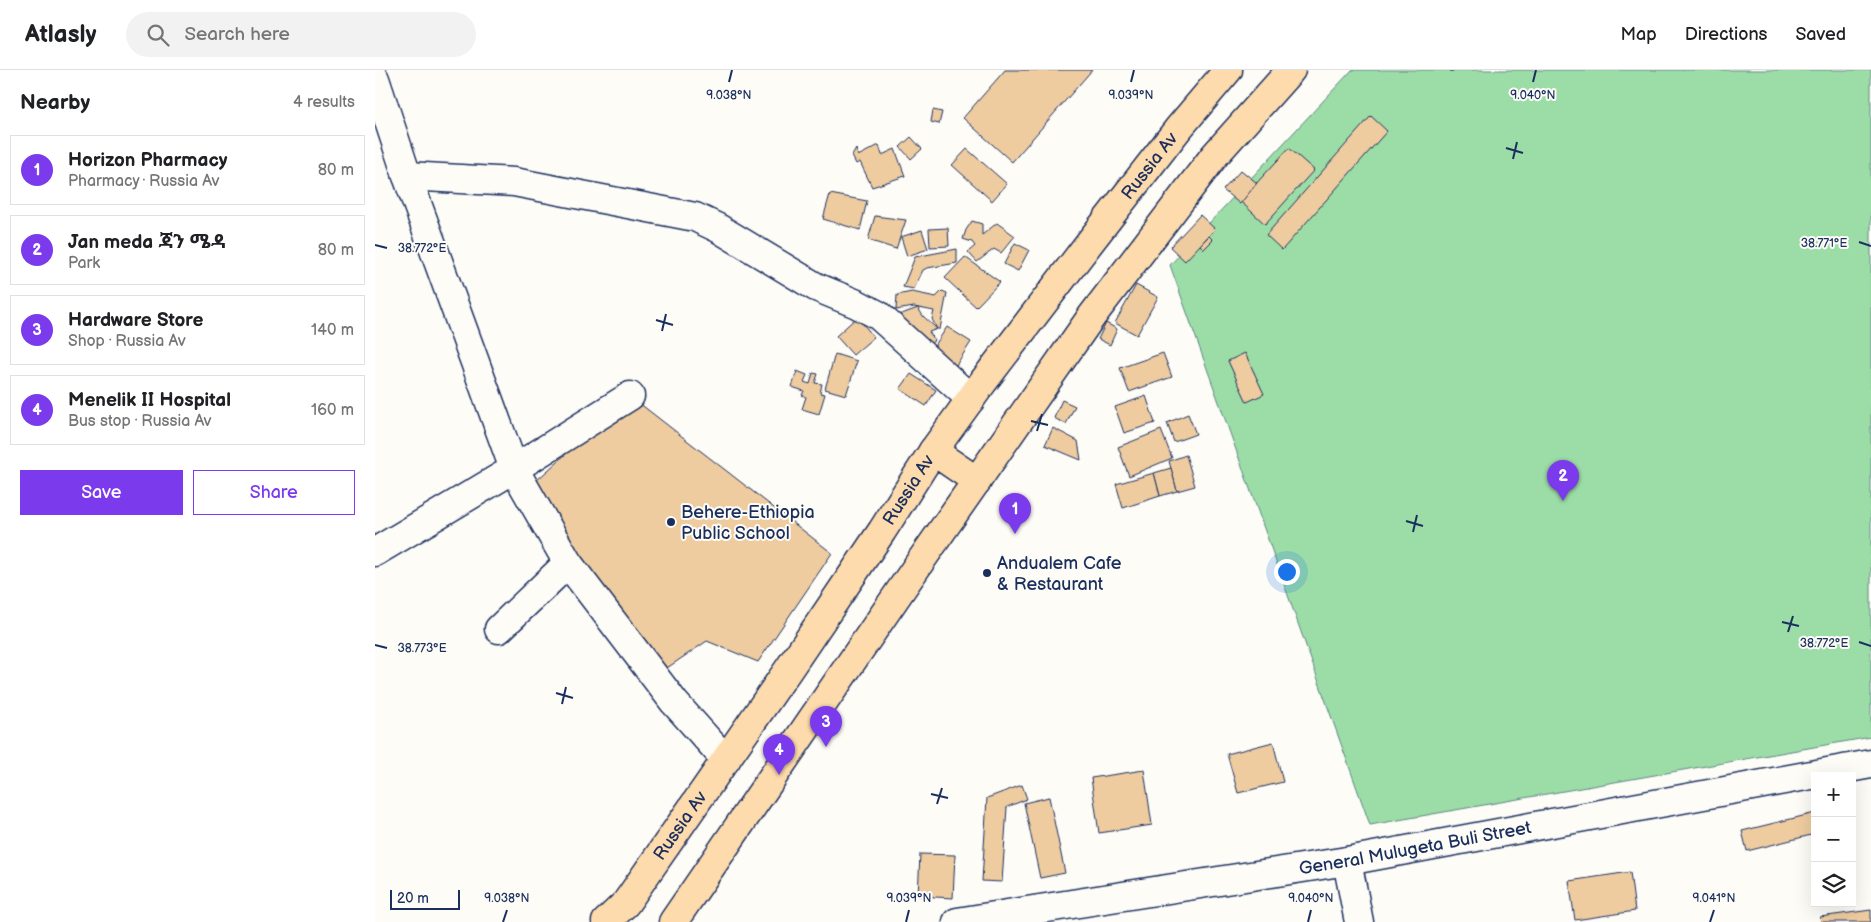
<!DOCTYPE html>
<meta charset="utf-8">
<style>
:root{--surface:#fff;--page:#f2f2f2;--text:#202124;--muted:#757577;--line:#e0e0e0;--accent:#7c3aed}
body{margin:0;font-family:"Balsamiq Sans","Noto Sans Ethiopic",sans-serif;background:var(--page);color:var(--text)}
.controls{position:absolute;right:15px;bottom:15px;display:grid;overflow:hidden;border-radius:0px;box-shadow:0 5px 20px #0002}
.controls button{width:45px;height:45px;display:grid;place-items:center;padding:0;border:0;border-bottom:1px solid var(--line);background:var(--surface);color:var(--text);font:25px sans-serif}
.scale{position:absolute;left:15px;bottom:12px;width:70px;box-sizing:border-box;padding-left:5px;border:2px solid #1b2f5e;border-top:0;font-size:14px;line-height:18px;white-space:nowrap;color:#1b2f5e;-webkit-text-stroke:4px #fdfcf7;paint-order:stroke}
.you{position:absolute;left:911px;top:501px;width:18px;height:18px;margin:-12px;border:4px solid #fff;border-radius:50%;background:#1a73e8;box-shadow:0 0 0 8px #1a73e833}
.badge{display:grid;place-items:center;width:32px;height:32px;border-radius:50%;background:var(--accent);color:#fff;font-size:16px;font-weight:700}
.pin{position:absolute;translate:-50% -41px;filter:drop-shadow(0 1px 2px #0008)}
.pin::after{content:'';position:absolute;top:26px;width:18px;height:15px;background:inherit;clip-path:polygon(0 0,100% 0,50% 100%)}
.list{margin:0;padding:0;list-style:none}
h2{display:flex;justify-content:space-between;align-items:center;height:65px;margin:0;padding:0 20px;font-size:21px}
h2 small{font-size:16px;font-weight:400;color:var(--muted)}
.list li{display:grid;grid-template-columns:32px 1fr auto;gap:15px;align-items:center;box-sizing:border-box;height:70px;margin:0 10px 10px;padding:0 10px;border:1px solid var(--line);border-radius:0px}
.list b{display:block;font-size:19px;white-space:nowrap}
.list p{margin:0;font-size:16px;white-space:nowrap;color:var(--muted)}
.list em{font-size:16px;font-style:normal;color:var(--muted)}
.actions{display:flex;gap:10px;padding:15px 20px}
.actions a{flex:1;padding:11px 0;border:1px solid var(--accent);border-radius:0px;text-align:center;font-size:18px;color:var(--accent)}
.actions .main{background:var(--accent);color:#fff}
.icon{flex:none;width:28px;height:28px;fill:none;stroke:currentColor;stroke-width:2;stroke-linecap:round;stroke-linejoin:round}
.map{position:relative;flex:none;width:1496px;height:852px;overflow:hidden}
header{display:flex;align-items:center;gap:30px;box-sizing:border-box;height:70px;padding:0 25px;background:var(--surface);border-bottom:1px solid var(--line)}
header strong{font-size:24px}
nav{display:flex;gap:28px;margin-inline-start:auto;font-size:18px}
.search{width:350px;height:45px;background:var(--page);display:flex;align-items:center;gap:12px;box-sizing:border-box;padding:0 18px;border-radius:28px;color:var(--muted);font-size:19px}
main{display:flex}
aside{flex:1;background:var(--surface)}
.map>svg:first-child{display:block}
</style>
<header>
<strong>Atlasly</strong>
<div class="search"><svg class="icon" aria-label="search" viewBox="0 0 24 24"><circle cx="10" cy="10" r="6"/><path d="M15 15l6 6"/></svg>Search here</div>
<nav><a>Map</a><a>Directions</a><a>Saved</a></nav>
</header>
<main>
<aside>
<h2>Nearby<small>4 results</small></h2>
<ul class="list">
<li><span class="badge">1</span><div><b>Horizon Pharmacy</b><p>Pharmacy · Russia Av</p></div><em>80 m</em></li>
<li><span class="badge">2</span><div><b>Jan meda ጃን ሜዳ</b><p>Park</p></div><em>80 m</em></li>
<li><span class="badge">3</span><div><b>Hardware Store</b><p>Shop · Russia Av</p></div><em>140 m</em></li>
<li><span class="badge">4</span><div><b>Menelik II Hospital</b><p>Bus stop · Russia Av</p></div><em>160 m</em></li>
</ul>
<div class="actions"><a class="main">Save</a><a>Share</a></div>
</aside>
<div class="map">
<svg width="1496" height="852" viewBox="0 0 1496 852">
<rect width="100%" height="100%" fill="#fdfcf7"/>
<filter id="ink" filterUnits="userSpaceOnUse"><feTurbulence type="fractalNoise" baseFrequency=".02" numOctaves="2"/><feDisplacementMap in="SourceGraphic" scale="10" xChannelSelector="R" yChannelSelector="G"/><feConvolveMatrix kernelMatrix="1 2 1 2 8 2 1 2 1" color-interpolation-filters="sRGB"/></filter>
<g filter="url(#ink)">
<path fill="#9cdda7" stroke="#5c8682" d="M 977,0 L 1496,0 L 1496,667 L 995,755 L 795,195 Z"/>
<g fill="#efcca0" stroke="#1b2f5e">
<path d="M 630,0 L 717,0 L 637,92 L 588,48 Z"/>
<path d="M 558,40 L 567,42 L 564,54 L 556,52 Z"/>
<path d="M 996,46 L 1012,61 L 907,180 L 891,165 Z"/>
<path d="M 536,67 L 547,79 L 536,89 L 525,77 Z"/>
<path d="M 504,75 L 507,85 L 520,79 L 530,106 L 497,117 L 485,92 L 481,94 L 477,86 L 481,79 L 483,86 Z"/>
<path d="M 914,78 L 939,100 L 890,154 L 865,131 Z"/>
<path d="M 592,79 L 632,114 L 617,131 L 577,95 Z"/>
<path d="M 866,100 L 882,113 L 865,134 L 848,120 Z"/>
<path d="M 455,124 L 492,131 L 485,160 L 448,149 Z"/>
<path d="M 825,145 L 840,159 L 810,191 L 795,177 Z"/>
<path d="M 500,146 L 531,150 L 521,179 L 493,170 Z"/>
<path d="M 597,151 L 607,154 L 607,165 L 622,153 L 640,166 L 626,183 L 619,179 L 602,192 L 593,182 L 600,176 L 597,172 L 588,169 L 591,160 Z"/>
<path d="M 573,158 L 574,176 L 555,177 L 554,159 Z"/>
<path d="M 547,160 L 553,179 L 532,186 L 526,167 Z"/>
<path d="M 834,166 L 838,170 L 829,179 L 825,175 Z"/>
<path d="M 640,173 L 654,180 L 643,201 L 629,194 Z"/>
<path d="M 582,179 L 582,193 L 552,198 L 548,200 L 539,219 L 528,217 L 540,187 Z"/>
<path d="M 590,187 L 625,212 L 601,237 L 570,208 Z"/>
<path d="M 761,215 L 783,227 L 762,265 L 740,253 Z"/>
<path d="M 567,221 L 572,223 L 565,259 L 562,259 L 557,249 L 559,241 L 539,237 L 521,240 L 522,225 L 537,222 L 561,227 Z"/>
<path d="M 543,238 L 548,246 L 562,259 L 554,262 L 560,270 L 545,282 L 527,258 L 524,245 Z"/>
<path d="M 482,247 L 499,267 L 478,285 L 461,266 Z"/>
<path d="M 731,253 L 742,259 L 735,275 L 723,269 Z"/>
<path d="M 572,257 L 596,272 L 567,317 L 543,301 Z"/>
<path d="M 788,283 L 797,307 L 754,322 L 745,298 Z"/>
<path d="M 870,283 L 889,324 L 872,332 L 853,291 Z"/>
<path d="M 460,284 L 482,291 L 471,325 L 450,319 Z"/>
<path d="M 422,301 L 432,305 L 429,312 L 435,314 L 438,303 L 443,304 L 440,313 L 447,314 L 445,323 L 450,324 L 444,344 L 427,339 L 431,327 L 427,325 L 429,321 L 417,317 Z"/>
<path d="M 536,304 L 561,320 L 551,336 L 525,319 Z"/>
<path d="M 255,326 L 457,483 L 383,592 L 332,571 L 289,600 L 151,420 Z"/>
<path d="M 771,326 L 780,353 L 749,363 L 740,337 Z"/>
<path d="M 687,330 L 700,336 L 691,354 L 679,348 Z"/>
<path d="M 813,344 L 821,364 L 799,372 L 792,353 Z"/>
<path d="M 678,358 L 703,371 L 706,390 L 670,375 Z"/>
<path d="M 786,360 L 797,388 L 754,406 L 743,377 Z"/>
<path d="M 811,385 L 820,416 L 802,421 L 794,391 Z"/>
<path d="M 796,398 L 802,421 L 785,426 L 779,403 Z"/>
<path d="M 779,403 L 785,426 L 748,438 L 741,414 Z"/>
<path d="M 898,672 L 908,712 L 863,723 L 852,684 Z"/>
<path d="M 769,700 L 777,755 L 724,763 L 716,708 Z"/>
<path d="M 647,715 L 652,729 L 632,737 L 627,812 L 607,811 L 612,728 Z"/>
<path d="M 674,727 L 690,803 L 665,808 L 649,733 Z"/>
<path d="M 1440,743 L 1440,764 L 1372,781 L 1367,761 Z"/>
<path d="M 545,784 L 580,785 L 578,828 L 543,826 Z"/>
<path d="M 1255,802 L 1260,841 L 1200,850 L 1194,811 Z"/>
<path d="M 1496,840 L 1496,852 L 1446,852 L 1445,847 Z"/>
</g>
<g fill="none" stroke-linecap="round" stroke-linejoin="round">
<defs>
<g id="minor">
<path d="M 0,9 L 32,106 L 139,399 L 193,493 L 299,632 L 351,690"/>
<path d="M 32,106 L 139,112 L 320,147 L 343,158 L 441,217 L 482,234 L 503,245 L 596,329"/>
<path d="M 0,482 L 139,399 L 255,326"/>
<path d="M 124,559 L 193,493"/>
<path d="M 972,791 L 984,852"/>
</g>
<g id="secondary">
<path id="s1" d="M 582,852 L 972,791 L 1496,694"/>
</g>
<g id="primary">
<path d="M 558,381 L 602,411"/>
<path id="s2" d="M 231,852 L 251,833 L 413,600 L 507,461 L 558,381 L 608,312 L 718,168 L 803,59 L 853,0"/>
<path d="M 298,852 L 545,492 L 717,246 L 840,85 L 916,0"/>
</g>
</defs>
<use href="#minor" stroke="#1b2f5e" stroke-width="31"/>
<use href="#secondary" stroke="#1b2f5e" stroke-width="31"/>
<use href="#primary" stroke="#1b2f5e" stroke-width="31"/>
<path stroke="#1b2f5e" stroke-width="3" stroke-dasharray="4 4" stroke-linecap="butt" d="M 1075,0 L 1079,0"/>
<use href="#minor" stroke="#fdfcf7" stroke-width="28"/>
<use href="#secondary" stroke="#fdfcf7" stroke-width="28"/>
<use href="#primary" stroke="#fedbac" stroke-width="28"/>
</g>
</g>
<path fill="none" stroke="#1b2f5e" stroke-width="2" d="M 354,12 L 357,0M 756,12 L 759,0M 1158,12 L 1161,0M 1131,78 L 1148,83M 1138,89 L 1142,72M 1484,172 L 1496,176M 0,175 L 12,178M 281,250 L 298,255M 287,261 L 291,244M 656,351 L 673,355M 662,361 L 667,344M 1031,451 L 1048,456M 1038,462 L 1042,445M 1407,552 L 1424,556M 1413,562 L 1418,546M 1484,572 L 1496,576M 0,575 L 12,578M 181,623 L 198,628M 187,634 L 191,617M 556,724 L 573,728M 562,734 L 567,718M 128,852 L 132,840M 531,852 L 534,840M 933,852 L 936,840M 1335,852 L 1339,840"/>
<g fill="#1b2f5e" stroke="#fdfcf7" stroke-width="2">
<circle cx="296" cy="452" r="5"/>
<circle cx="612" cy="503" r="5"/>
</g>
<g text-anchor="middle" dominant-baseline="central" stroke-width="4" stroke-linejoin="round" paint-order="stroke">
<g font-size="18" fill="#1b2f5e" stroke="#fdfcf7">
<text stroke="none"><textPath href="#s2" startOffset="932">Russia Av</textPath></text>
<text stroke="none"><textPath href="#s2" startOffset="528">Russia Av</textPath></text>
<text stroke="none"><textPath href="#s2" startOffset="122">Russia Av</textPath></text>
<text stroke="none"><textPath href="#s1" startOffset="464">General Mulugeta Buli Street</textPath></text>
</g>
<g font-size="18" fill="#1b2f5e" stroke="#fdfcf7" text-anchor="start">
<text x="306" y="442">Behere-Ethiopia<tspan x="306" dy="21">Public School</tspan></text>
<text x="622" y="493">Andualem Cafe<tspan x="622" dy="21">&amp; Restaurant</tspan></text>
</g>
</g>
<g font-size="12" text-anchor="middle" fill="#1b2f5e" stroke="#fdfcf7" stroke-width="4" stroke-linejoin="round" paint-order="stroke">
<text x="354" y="29">9.038°N</text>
<text x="756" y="29">9.039°N</text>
<text x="1158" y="29">9.040°N</text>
<text x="1449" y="177">38.771°E</text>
<text x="47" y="182">38.772°E</text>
<text x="1449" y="577">38.772°E</text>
<text x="47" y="582">38.773°E</text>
<text x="132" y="832">9.038°N</text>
<text x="534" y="832">9.039°N</text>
<text x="936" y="832">9.040°N</text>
<text x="1339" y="832">9.041°N</text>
</g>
</svg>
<div class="controls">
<button>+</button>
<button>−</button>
<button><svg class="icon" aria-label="layers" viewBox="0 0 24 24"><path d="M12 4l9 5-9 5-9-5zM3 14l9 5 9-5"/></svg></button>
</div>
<div class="scale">20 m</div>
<div class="you"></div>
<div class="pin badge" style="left:640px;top:464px">1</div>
<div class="pin badge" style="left:1188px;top:431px">2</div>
<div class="pin badge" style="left:451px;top:677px">3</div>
<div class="pin badge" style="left:404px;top:705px">4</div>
</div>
</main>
